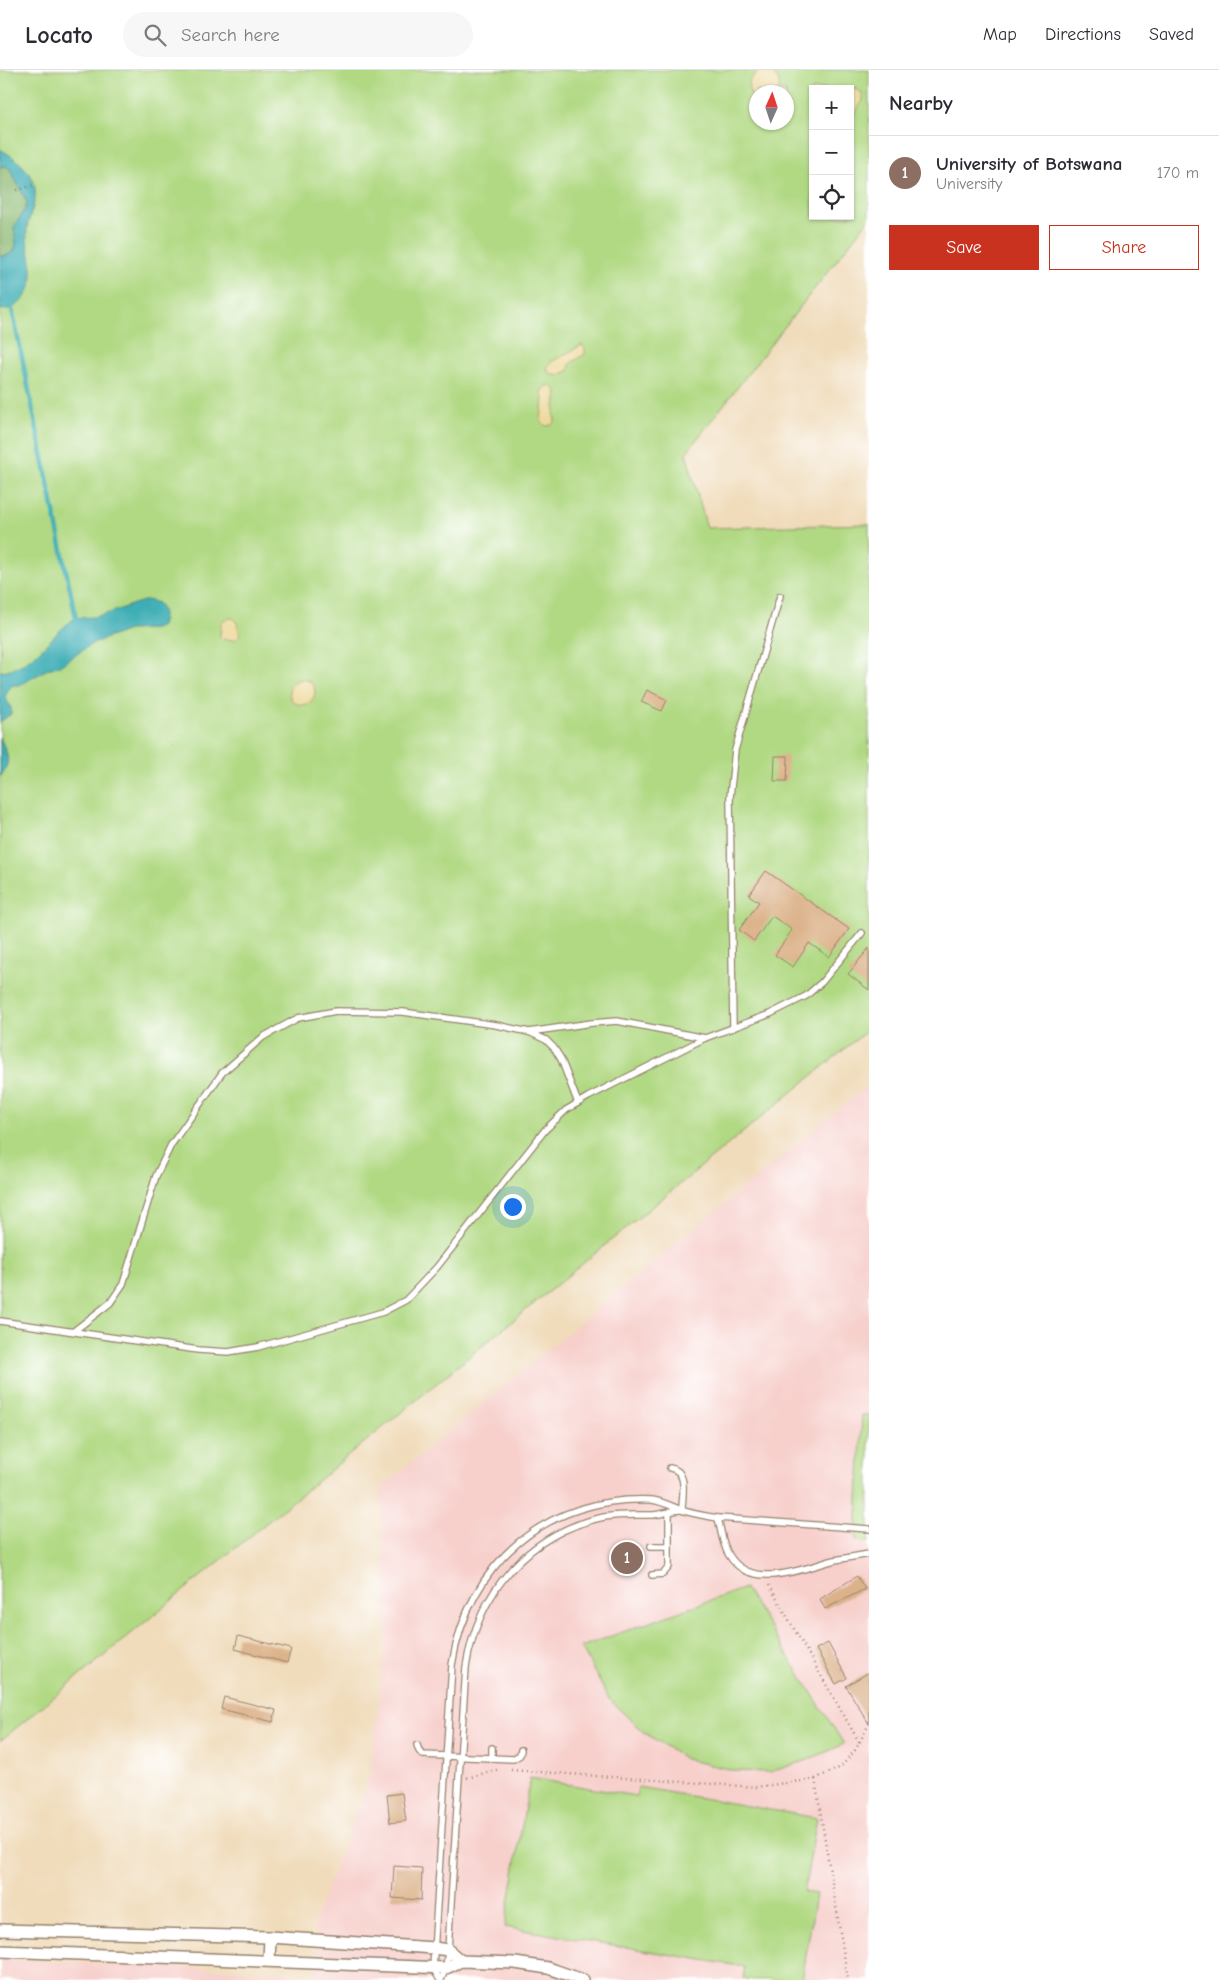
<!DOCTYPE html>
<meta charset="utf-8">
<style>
:root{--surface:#fff;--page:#f7f7f7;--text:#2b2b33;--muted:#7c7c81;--line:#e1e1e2;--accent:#c8321e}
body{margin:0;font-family:"Comic Neue",sans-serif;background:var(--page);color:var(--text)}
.controls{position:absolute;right:15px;top:15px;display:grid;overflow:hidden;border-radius:0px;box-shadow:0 1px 4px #0004}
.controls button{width:45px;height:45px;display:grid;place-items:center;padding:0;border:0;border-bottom:1px solid var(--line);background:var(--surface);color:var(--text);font:25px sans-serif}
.compass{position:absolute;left:749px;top:15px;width:45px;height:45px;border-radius:50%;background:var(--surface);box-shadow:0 1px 4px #0004;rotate:3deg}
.you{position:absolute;left:512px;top:1136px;width:18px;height:18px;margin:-12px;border:4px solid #fff;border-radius:50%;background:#1a73e8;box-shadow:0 0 0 8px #1a73e833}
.badge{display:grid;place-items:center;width:32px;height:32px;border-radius:50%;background:var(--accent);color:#fff;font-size:16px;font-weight:700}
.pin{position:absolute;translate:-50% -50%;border:2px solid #fff;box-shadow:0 1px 5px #0006}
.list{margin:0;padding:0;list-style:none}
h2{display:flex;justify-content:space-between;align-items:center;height:65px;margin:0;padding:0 20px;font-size:21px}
h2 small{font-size:16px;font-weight:400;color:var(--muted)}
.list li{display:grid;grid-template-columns:32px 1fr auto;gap:15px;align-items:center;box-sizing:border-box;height:75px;padding:0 20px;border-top:1px solid var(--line)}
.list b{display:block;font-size:19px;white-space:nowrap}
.list p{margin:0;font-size:16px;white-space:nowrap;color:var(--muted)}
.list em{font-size:16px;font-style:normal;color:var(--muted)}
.actions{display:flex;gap:10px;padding:15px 20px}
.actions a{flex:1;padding:11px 0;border:1px solid var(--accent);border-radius:0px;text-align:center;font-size:18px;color:var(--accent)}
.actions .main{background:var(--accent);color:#fff}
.icon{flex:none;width:28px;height:28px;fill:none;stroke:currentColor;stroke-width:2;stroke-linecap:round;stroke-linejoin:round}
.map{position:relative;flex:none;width:869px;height:1910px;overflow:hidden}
header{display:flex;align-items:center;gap:30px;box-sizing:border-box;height:70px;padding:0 25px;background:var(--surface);border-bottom:1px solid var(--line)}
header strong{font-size:24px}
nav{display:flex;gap:28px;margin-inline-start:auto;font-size:18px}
.search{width:350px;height:45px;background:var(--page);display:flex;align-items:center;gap:12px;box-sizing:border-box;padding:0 18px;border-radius:28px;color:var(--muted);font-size:19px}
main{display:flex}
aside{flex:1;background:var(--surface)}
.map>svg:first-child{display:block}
</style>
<header>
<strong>Locato</strong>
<div class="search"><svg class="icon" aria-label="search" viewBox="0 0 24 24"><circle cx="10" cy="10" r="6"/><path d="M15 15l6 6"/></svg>Search here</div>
<nav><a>Map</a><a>Directions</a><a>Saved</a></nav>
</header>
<main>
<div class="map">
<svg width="869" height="1910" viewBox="0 0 869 1910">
<rect width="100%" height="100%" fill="#fff"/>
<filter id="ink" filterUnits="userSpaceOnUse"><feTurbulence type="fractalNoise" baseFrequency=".02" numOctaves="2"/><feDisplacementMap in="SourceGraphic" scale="10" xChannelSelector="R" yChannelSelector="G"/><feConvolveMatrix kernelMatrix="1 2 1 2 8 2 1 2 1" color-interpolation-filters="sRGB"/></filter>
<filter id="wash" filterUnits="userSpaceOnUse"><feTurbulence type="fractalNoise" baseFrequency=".0096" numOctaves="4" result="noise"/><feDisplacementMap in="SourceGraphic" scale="20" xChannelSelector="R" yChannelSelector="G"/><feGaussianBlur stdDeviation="1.12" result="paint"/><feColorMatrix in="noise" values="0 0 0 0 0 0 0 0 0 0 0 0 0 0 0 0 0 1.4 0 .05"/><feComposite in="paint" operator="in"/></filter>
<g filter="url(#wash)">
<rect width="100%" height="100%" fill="#f0dbba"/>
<g fill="#f7d0cc">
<path d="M 869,1014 L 869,1910 L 314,1910 L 316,1894 L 314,1852 L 370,1707 L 387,1559 L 381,1418 Z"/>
<path d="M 0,1889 L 283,1902 L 313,1910 L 0,1910 Z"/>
</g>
<g fill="#b1d983" stroke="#768250" fill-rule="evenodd">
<path d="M 0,0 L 869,0 L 869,149 L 686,383 L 707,458 L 869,454 L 869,959 L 0,1671 ZM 813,19 L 850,19 L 850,146 L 813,146 ZM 756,22 L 786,22 L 786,52 L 756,52 Z"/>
<path d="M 862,1345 L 869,1345 L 869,1472 L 856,1471 Z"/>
<path d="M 745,1518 L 844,1674 L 808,1690 L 770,1702 L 736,1701 L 685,1689 L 642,1661 L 609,1629 L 581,1577 Z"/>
<path d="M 530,1708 L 636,1726 L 638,1717 L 817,1748 L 804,1822 L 816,1824 L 802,1910 L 753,1910 L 743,1908 L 745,1897 L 505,1857 Z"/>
</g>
<path fill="#8cb971" stroke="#647248" d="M 6,96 L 10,99 L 27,132 L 26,137 L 14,158 C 16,173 20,185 0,186 L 0,97 Z"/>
<g fill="#eeda9e" stroke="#94825e">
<path d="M 761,1 C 774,1 783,9 778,22 L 756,22 L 756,30 C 744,20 747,7 761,1 Z"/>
<path d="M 856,19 L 862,23 L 863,30 L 855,43 L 850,47 L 850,20 Z"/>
<path d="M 582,275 L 585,278 L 585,284 L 571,293 L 568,301 L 557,306 L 549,303 L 547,297 L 551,292 Z"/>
<path d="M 551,315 L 557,322 L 554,345 L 555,351 L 552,355 L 546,356 L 541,351 L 543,328 L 541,322 L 545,317 Z"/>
<path d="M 233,548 L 237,553 L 240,565 L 235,570 L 222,569 L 220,567 L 221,553 L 225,549 Z"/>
<circle cx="302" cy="622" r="13"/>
</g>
<g fill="#3caeb5" stroke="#3c6c6a">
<path d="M 0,79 C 14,87 29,98 34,114 C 39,129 29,144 27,159 C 25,173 32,187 32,201 C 33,221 21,240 0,240 L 0,186 C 20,186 16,173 14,158 L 26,137 L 27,132 L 10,99 L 6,96 L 0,97 Z"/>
<path d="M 148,530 L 158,533 C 164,541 164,547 161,556 L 155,559 L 129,560 L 93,573 L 61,595 L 48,599 L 20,615 L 13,615 L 8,620 L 5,627 L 11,638 L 11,644 L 0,652 L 0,601 C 32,599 51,564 74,549 C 79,546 87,548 93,547 C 112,544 129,534 148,530 Z"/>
<path d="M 0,667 C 7,684 13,690 0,707 Z"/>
</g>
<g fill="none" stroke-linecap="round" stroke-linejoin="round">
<path stroke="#3caeb5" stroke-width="4.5" d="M 12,239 L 76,548"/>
</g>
<g id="blocks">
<g fill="#dcb28a">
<path d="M 647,620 L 667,630 L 662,641 L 641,632 Z"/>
<path d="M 775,686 L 788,686 L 787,711 L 774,711 Z"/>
<path d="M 766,801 L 849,859 L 829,887 L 809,873 L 793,897 L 775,885 L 792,860 L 772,846 L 754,871 L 739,860 L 759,832 L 749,825 Z"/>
<path d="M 869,878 L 869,920 L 848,904 Z"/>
<path d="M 857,1506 L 865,1519 L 825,1539 L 820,1529 Z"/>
<path d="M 238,1566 L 291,1579 L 287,1593 L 235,1579 Z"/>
<path d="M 828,1573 L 847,1608 L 836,1614 L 816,1579 Z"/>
<path d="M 869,1602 L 869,1654 L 846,1616 Z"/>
<path d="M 224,1627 L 276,1640 L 273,1652 L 221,1639 Z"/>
<path d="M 402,1723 L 406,1751 L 390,1753 L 387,1725 Z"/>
<path d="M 394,1796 L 422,1798 L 421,1830 L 392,1828 Z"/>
</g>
</g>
</g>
<g filter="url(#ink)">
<use href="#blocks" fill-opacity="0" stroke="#96826c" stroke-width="1"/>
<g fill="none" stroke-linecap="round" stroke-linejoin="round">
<defs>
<g id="lane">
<path d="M 733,958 L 730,727 L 735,680 L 780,526"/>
<path d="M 529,962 L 592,953 L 617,951 L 705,968"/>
<path d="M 0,1251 L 198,1280 L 228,1282 L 258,1277 L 383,1242 L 406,1230 L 437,1197 L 545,1060 L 566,1040 L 588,1027 L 705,968 L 770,944 L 806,926 L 822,912 L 862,863"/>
<path d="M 74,1261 L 110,1233 L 123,1214 L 156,1106 L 171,1075 L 222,1003 L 263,967 L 298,948 L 336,941 L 403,942 L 496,955 L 529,962 L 546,970 L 554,978 L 561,989 L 578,1033"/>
<path d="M 670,1398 C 689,1401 682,1425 682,1440"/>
<path d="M 718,1448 C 721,1460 722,1474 729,1485 C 751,1522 803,1498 835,1490 C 846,1488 858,1486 869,1484"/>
<path d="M 651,1476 L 669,1476"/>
<path d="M 652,1505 L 663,1504 L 669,1497 L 669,1442"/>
<path d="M 417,1675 L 419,1681 L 423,1685 L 513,1689 L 520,1685 L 521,1680"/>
<path d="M 492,1688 L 492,1678"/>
<path d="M 440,1910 L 433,1898 L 452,1595 C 468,1493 547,1425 652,1430 C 661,1431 671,1436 681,1440 C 693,1444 705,1446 718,1448 L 869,1459"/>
<path d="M 441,1910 L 446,1898 L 448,1880 L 466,1597 C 478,1522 528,1463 604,1447 C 620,1444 637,1445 653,1445 C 662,1444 671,1441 679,1440"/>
</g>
<g id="street">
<path d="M 0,1860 L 270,1867 L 434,1878 L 448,1880 L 461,1891"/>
<path d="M 0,1881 L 446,1898 L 461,1891 L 515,1893 L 548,1898 L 583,1910"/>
<path d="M 269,1891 L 270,1867"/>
</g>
</defs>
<use href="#lane" stroke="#96826c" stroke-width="8"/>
<use href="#street" stroke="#96826c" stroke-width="14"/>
<g stroke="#96826c" stroke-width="2.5" stroke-dasharray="1 4" stroke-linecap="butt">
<path d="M 17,120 L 34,115"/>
<path d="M 769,1515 L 859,1672"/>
<path d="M 511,1700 L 756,1717 L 815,1709 L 841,1697 L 856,1679 L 869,1654"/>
<path d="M 467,1708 L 500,1699"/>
<path d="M 815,1709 L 848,1910"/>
</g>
<use href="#lane" stroke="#fff" stroke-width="5.5"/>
<use href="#street" stroke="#fff" stroke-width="11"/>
</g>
</g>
</svg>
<div class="controls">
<button>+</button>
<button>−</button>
<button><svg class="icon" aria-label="locate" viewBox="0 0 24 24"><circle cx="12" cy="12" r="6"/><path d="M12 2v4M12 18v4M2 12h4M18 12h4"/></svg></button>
</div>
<svg class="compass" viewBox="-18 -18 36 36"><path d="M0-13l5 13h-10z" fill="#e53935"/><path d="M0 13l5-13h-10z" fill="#7c7c81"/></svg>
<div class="you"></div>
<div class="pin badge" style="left:627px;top:1488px;background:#8d6e63">1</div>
</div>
<aside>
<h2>Nearby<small></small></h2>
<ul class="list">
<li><span class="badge" style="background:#8d6e63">1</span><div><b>University of Botswana</b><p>University</p></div><em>170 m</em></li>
</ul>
<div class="actions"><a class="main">Save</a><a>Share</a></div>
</aside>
</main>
